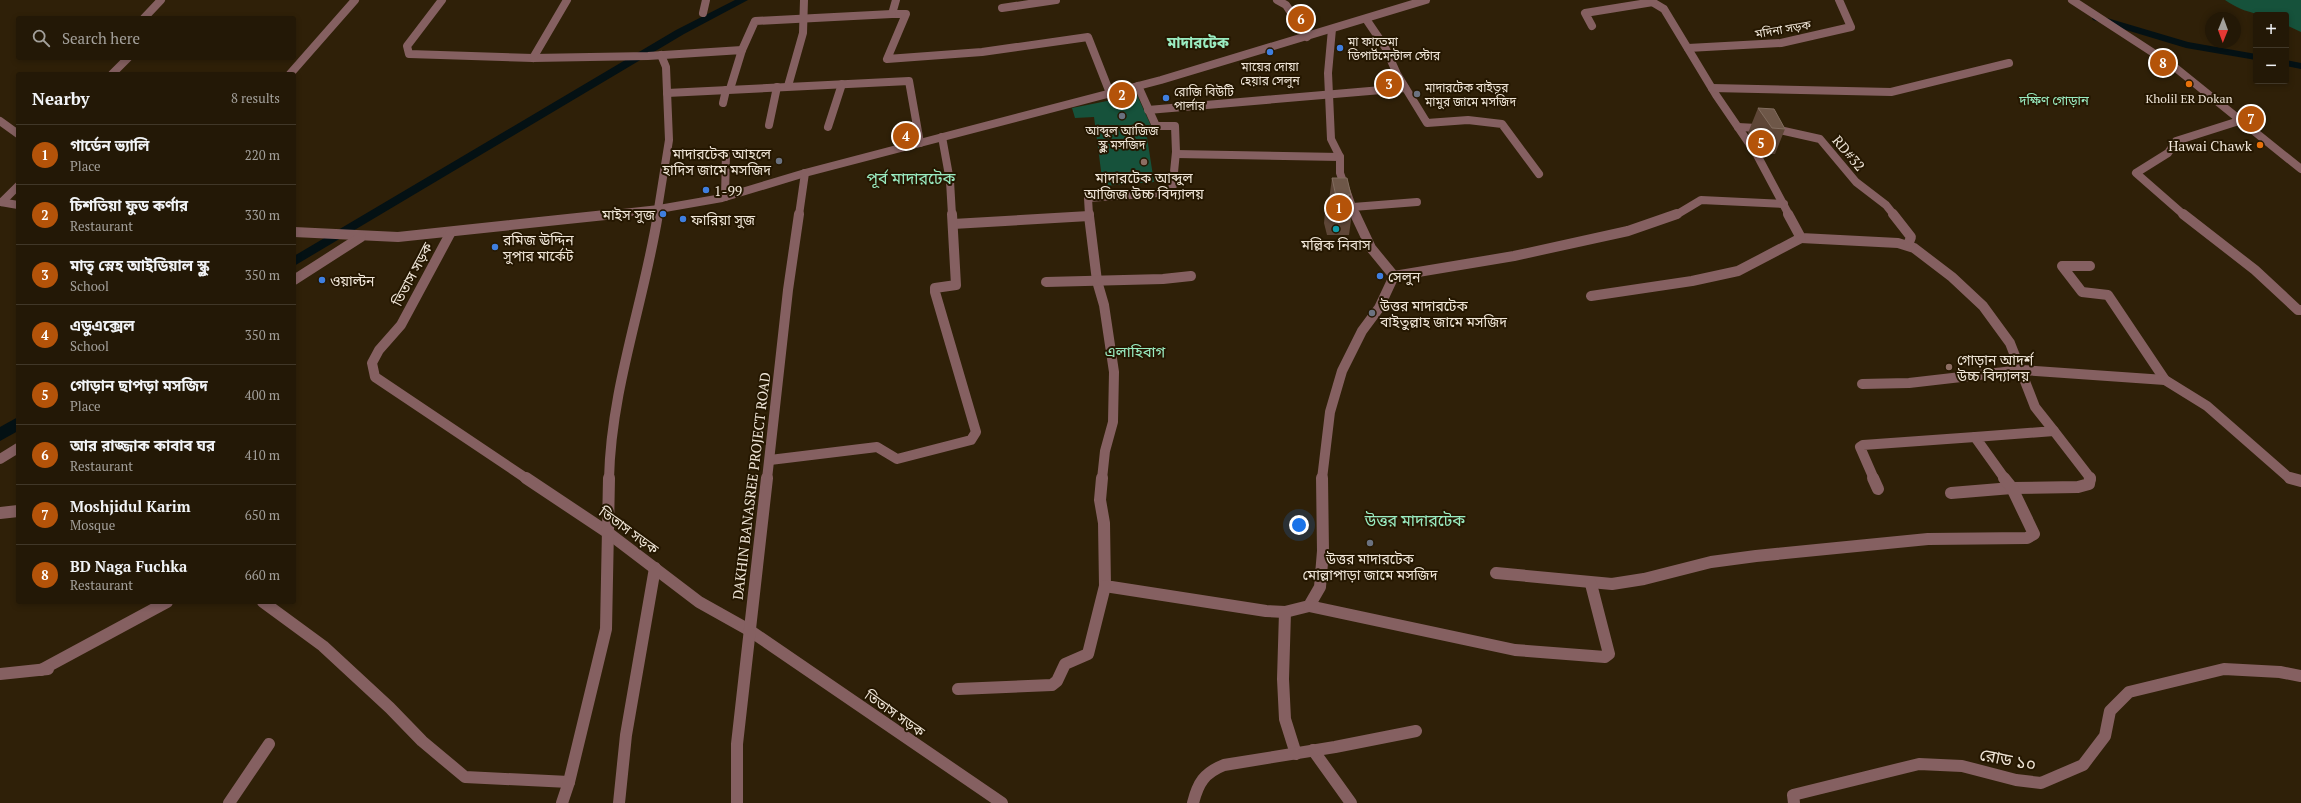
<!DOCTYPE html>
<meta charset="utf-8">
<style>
:root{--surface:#231806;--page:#2f2514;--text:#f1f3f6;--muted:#a3a09b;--line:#403728;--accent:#b45309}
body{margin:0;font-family:"PT Serif","Noto Sans Bengali",serif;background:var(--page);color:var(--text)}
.controls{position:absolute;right:12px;top:12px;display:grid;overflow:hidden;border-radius:4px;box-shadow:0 2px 6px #0003}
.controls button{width:36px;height:36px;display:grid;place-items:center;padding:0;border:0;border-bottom:1px solid var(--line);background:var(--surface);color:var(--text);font:20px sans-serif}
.compass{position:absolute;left:2205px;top:12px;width:36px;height:36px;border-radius:50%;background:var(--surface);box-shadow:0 2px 6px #0003;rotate:181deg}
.you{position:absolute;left:1299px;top:525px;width:14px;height:14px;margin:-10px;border:3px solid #fff;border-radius:50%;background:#1a73e8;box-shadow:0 0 0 6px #1a73e833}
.badge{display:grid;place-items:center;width:26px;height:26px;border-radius:50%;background:var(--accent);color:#fff;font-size:13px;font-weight:700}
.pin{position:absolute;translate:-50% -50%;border:2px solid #fff;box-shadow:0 1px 4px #0006}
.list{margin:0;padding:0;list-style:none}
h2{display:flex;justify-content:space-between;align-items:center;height:52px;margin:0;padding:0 16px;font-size:17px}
h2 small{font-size:13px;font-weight:400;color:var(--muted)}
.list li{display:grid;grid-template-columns:26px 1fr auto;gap:12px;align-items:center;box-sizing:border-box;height:60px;padding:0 16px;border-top:1px solid var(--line)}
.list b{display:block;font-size:15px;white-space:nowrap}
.list p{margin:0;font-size:13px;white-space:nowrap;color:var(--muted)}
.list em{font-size:13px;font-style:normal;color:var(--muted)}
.icon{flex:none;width:22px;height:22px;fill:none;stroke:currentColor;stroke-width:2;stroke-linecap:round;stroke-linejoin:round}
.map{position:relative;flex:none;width:2301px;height:803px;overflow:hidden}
.search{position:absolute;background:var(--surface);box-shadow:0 2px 6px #0003;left:16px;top:16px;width:280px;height:44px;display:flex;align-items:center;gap:10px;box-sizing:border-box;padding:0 14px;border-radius:4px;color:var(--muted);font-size:15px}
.panel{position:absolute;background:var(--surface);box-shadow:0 2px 6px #0003;left:16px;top:72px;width:280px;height:532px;border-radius:4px}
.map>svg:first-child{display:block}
</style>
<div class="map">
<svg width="2301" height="803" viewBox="0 0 2301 803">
<rect width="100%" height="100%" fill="#2f2008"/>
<g fill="#16523b">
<path d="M 2225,0 L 2301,0 L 2301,32 L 2286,25 L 2286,15 C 2260,15 2248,15 2225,0 Z"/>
<path d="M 1137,95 L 1152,128 L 1146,131 L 1154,182 L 1103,186 L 1094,117 L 1075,118 L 1072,108 Z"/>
</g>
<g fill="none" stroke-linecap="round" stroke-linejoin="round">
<g fill="#041114" fill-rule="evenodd">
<path d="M 735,0 L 748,0 L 684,34 L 294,266 L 294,256 L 676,30 Z"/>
<path d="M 2097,15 L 2188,42 L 2256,54 L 2256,60 L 2186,48 L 2093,20 L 2092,18 Z"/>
<path d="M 2286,60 L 2301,63 L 2301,69 L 2286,66 Z"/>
<path d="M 18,417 L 18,431 L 0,441 L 0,427 Z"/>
</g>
<g stroke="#856061" stroke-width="8">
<path d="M 442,0 L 407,46 L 409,54 L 533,58 L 648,56 L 742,50 L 730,89"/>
<path d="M 896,0 L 892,14 L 906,14 L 887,59 L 982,52 L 1088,37 L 1110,93"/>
<path d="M 1277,0 L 1286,5 L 1307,37"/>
<path d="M 1649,0 L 1664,9 L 1716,95 L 1757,155 L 1789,215"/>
<path d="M 2072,0 L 2172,65 L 2301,169"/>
<path d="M 1002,8 L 1056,0"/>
<path d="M 703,13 L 706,0"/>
<path d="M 144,18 L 161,0"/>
<path d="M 1366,19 L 1385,47 L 1397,74 L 1427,123 L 1468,120 L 1502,124 L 1539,174"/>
<path d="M 1592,26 L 1585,13 L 1653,2"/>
<path d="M 1332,29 L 1328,73 L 1331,139 L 1340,157 L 1340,173 L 1355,215"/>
<path d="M 1688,48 L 1781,43 L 1851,27 L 1839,0"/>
<path d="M 742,50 L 755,21 L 892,14"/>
<path d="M 533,58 L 567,0"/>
<path d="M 112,74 L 128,58"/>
<path d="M 290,74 L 355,0"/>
<path d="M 788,86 L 803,33 L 804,0"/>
<path d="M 1712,88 L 1891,92 L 2009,63"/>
<path d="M 667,93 L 909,81 L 920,143"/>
<path d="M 723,103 L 726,90"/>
<path d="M 1148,110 L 1405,88"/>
<path d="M 0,121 L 18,134"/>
<path d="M 769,125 L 777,87"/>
<path d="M 828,127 L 842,84"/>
<path d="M 1738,127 L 1775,129 L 1820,139 L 1856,182 L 1886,205 L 1894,215"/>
<path d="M 942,137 L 950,181 L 952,215"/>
<path d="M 1176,154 L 1340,157"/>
<path d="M 725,197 L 726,153"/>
<path d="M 0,202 L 18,205"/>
<path d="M 2,202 L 18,186"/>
<path d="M 1353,207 L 1417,202"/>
<path d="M 605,215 L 659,209 L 722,198 L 805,173 L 1161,80 L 1426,0"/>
<path d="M 657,215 L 669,140 L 666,67 L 661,55"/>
<path d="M 799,215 L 805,173"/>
<path d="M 1089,215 L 1088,198 L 1172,192 L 1176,152 L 1175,126 L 1156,126 L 1138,86"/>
<path d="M 1676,215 L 1701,200 L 1784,204"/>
<path d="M 2184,215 L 2136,173 L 2168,153 L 2176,141 L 2239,121"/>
</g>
<g stroke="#856061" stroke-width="10">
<path d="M 1788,214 L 1801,238 L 1898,243 L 1914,248 L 1952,277 L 1983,306 L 2010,343 L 2035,407 L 2054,431 L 1975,437 L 2005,479"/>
<path d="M 1893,214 L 1911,237 L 1908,245"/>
<path d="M 2183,214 L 2255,270 L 2298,310 L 2301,310"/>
<path d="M 1089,216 L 1097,281 L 1104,305 L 1114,372 L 1113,422 L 1105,451 L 1102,479"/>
<path d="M 953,224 L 1089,216 L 1089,214"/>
<path d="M 294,232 L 398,237 L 615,214"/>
<path d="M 451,232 L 401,325 L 379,350 L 372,363 L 375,377 L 527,479"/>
<path d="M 2090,266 L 2062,266 L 2082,292 L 2108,295 L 2165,380 L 2207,406 L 2288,477 L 2293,479"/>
<path d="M 1394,276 L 1514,256 L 1628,231 L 1677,214"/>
<path d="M 294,280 L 361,237"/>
<path d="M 1046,282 L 1163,279 L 1191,276"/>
<path d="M 1591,296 L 1692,281 L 1738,271 L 1801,238"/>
<path d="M 1862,384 L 1909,383 L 2022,370 L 2165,380"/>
<path d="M 2054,431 L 2091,479"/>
<path d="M 0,459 L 18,448"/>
<path d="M 770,460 L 877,447 L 897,459 L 971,440 L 976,432 L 935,292 L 935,288 L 956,285 L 952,214"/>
<path d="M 609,479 C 611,388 644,302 658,214"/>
<path d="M 767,479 L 788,290 L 799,214"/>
<path d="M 1322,479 L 1330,412 L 1342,371 L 1362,331 L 1379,308 L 1394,276 L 1371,248 L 1355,214"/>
<path d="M 1874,479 L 1860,447 L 1863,445 L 1975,437"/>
</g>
<g stroke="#856061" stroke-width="12">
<path d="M 526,478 L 607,532 L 699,602 L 749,630 L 1002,803"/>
<path d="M 1102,478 L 1100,500 L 1104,523 L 1105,586 L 1266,611 L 1285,612 L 1309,606 L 1320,587 L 1323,551 L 1322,478"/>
<path d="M 1873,478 L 1878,489"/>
<path d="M 2290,478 L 2301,481"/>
<path d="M 1951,493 L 2012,488 L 2078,487 L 2089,484 L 2090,478"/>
<path d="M 0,513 L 18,511"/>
<path d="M 1496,573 L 1612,584 L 1644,579 L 1711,562 L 1756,556 L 1928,539 L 2027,538 L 2034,534 L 2012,488 L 2004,478"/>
<path d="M 263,602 L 323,646 L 390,708 L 422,741 L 465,777 L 569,782"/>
<path d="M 1309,606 L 1515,650 L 1605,657 L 1609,654 L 1591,584"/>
<path d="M 1285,612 L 1283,679 L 1285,719 L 1296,754"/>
<path d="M 41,670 L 167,602"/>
<path d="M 0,674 L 48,669"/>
<path d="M 958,689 L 1052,685 L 1057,681 L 1065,664 L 1088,654 L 1105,586"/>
<path d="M 1313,750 L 1351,803"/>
<path d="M 229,803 L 269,744"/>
<path d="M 562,803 L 569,782 L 606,629 L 609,478"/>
<path d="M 619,803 L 626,735 L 655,568"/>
<path d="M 737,803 L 737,744 L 767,478"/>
<path d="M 1193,803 C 1198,783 1204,773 1224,765 L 1335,747 L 1416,731"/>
<path d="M 1794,803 L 1793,795 L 1919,764 L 1962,766 L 2016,780 L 2041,783 L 2083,765 L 2105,736 L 2110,711 L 2129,692 L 2224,669 L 2280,672 L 2301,676"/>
</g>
</g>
<g fill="#5e4637">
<path d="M 1758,108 L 1785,129 L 1775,154 L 1762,154 L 1748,133 Z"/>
<path d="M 1332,178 L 1351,195 L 1350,204 L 1352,213 L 1349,235 L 1327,235 L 1324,223 L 1326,201 L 1329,201 L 1329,200 Z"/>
</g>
<g fill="#6e5748" stroke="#826d5f">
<path d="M 1758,108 L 1774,109 L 1785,129 L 1772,128 Z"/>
<path d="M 1332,178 L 1347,178 L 1351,195 L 1348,195 L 1352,213 L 1329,214 L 1326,201 L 1337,201 Z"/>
</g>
<g fill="#3f7fe0" stroke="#251701" stroke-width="1.5">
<circle cx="1340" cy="48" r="4"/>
<circle cx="1270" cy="52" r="4"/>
<circle cx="1166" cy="98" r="4"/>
<circle cx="706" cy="190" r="4"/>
<circle cx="663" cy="214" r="4"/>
<circle cx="683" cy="219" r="4"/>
<circle cx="495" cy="247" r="4"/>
<circle cx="1380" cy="276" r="4"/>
<circle cx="322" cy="280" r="4"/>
</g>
<g fill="#e8710a" stroke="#251701" stroke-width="1.5">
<circle cx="2189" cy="84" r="4"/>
<circle cx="2260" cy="145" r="4"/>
</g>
<g fill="#6b7280" stroke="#251701" stroke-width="1.5">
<circle cx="1417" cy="94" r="4"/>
<circle cx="1122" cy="116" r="4"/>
<circle cx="779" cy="161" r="4"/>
<circle cx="1372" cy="313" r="4"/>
<circle cx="1370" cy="543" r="4"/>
</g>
<g fill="#8d6e63" stroke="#251701" stroke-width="1.5">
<circle cx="1144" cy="162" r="4"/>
<circle cx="1949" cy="367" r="4"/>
</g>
<circle fill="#0f9aa8" stroke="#251701" stroke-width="1.5" cx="1336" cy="229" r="4"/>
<g text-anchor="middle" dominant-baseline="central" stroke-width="4" stroke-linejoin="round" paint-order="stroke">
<g font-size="12" fill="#efe5d7" stroke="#251701">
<text transform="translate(1783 29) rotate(-10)">মদিনা সড়ক</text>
</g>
<g font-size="12" fill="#efe5d7" stroke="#251701" text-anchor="start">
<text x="1348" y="41">মা ফাতেমা<tspan x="1348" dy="14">ডিপার্টমেন্টাল স্টোর</tspan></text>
<text x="1270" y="66" text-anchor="middle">মায়ের দোয়া<tspan x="1270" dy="14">হেয়ার সেলুন</tspan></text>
<text x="1425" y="87">মাদারটেক বাইতুর<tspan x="1425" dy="14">মামুর জামে মসজিদ</tspan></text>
<text x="1174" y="91">রোজি বিউটি<tspan x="1174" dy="14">পার্লার</tspan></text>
<text x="2189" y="98" text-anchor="middle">Kholil ER Dokan</text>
<text x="1122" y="130" text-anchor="middle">আব্দুল আজিজ<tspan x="1122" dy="14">স্কুল মসজিদ</tspan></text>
</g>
<g font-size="13" fill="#9aecc1" stroke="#251701">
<text x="2054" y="100">দক্ষিণ গোড়ান</text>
</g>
<g font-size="14" fill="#efe5d7" stroke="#251701" text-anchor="start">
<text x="2252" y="145" text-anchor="end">Hawai Chawk</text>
<text x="771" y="153" text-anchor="end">মাদারটেক আহলে<tspan x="771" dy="16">হাদিস জামে মসজিদ</tspan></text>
<text x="1144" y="177" text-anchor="middle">মাদারটেক আব্দুল<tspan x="1144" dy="16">আজিজ উচ্চ বিদ্যালয়</tspan></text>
<text x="714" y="190">1-99</text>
<text x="655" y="214" text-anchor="end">মাইস সুজ</text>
<text x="691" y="219">ফারিয়া সুজ</text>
<text x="503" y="239">রমিজ ঊদ্দিন<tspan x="503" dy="16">সুপার মার্কেট</tspan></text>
<text x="1336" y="244" text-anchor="middle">মল্লিক নিবাস</text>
<text x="1388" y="276">সেলুন</text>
<text x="330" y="280">ওয়াল্টন</text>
<text x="1380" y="305">উত্তর মাদারটেক<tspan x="1380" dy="16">বাইতুল্লাহ জামে মসজিদ</tspan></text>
<text x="1957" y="359">গোড়ান আদর্শ<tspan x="1957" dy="16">উচ্চ বিদ্যালয়</tspan></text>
<text x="1370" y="558" text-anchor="middle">উত্তর মাদারটেক<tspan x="1370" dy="16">মোল্লাপাড়া জামে মসজিদ</tspan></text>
</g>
<g font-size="14" fill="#efe5d7" stroke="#251701">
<text transform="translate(1849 153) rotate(50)">RD#32</text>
<text transform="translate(412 274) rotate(-62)">তিতাস সড়ক</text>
<text transform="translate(751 486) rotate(-83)">DAKHIN BANASREE PROJECT ROAD</text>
<text transform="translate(629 530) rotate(36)">তিতাস সড়ক</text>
<text transform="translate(895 713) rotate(35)">তিতাস সড়ক</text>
</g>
<g font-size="15" font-weight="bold" fill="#9aecc1" stroke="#251701">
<text x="1198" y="42">মাদারটেক</text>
</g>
<g font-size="15" fill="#9aecc1" stroke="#251701">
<text x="1135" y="351">এলাহিবাগ</text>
</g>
<g font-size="16" fill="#9aecc1" stroke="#251701">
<text x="911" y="178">পূর্ব মাদারটেক</text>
<text x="1415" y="520">উত্তর মাদারটেক</text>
</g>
<g font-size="17" fill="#efe5d7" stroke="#251701">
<text transform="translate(2008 759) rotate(11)">রোড ১০</text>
</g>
</g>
</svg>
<div class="controls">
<button>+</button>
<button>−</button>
</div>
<svg class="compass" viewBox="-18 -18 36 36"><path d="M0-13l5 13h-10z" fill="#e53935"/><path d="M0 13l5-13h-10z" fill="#a3a09b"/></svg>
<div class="you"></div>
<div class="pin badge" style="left:1339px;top:208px">1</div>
<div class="pin badge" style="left:1122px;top:95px">2</div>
<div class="pin badge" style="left:1389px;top:84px">3</div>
<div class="pin badge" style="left:906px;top:136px">4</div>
<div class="pin badge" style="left:1761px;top:143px">5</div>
<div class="pin badge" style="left:1301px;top:19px">6</div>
<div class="pin badge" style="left:2251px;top:119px">7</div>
<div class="pin badge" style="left:2163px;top:63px">8</div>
<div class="search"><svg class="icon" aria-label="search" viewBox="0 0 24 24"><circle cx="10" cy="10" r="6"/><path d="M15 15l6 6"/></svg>Search here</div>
<section class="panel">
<h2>Nearby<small>8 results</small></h2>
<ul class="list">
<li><span class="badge">1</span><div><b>গার্ডেন ভ্যালি</b><p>Place</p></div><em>220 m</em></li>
<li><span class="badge">2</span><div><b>চিশতিয়া ফুড কর্ণার</b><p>Restaurant</p></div><em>330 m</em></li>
<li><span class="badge">3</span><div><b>মাতৃ স্নেহ আইডিয়াল স্কুল</b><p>School</p></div><em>350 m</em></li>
<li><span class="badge">4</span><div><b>এডুএক্সেল</b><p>School</p></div><em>350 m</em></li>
<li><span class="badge">5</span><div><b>গোড়ান ছাপড়া মসজিদ</b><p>Place</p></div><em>400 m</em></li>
<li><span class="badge">6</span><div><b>আর রাজ্জাক কাবাব ঘর</b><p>Restaurant</p></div><em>410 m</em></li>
<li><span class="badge">7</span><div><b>Moshjidul Karim</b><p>Mosque</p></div><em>650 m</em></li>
<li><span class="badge">8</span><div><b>BD Naga Fuchka</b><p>Restaurant</p></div><em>660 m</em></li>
</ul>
</section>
</div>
